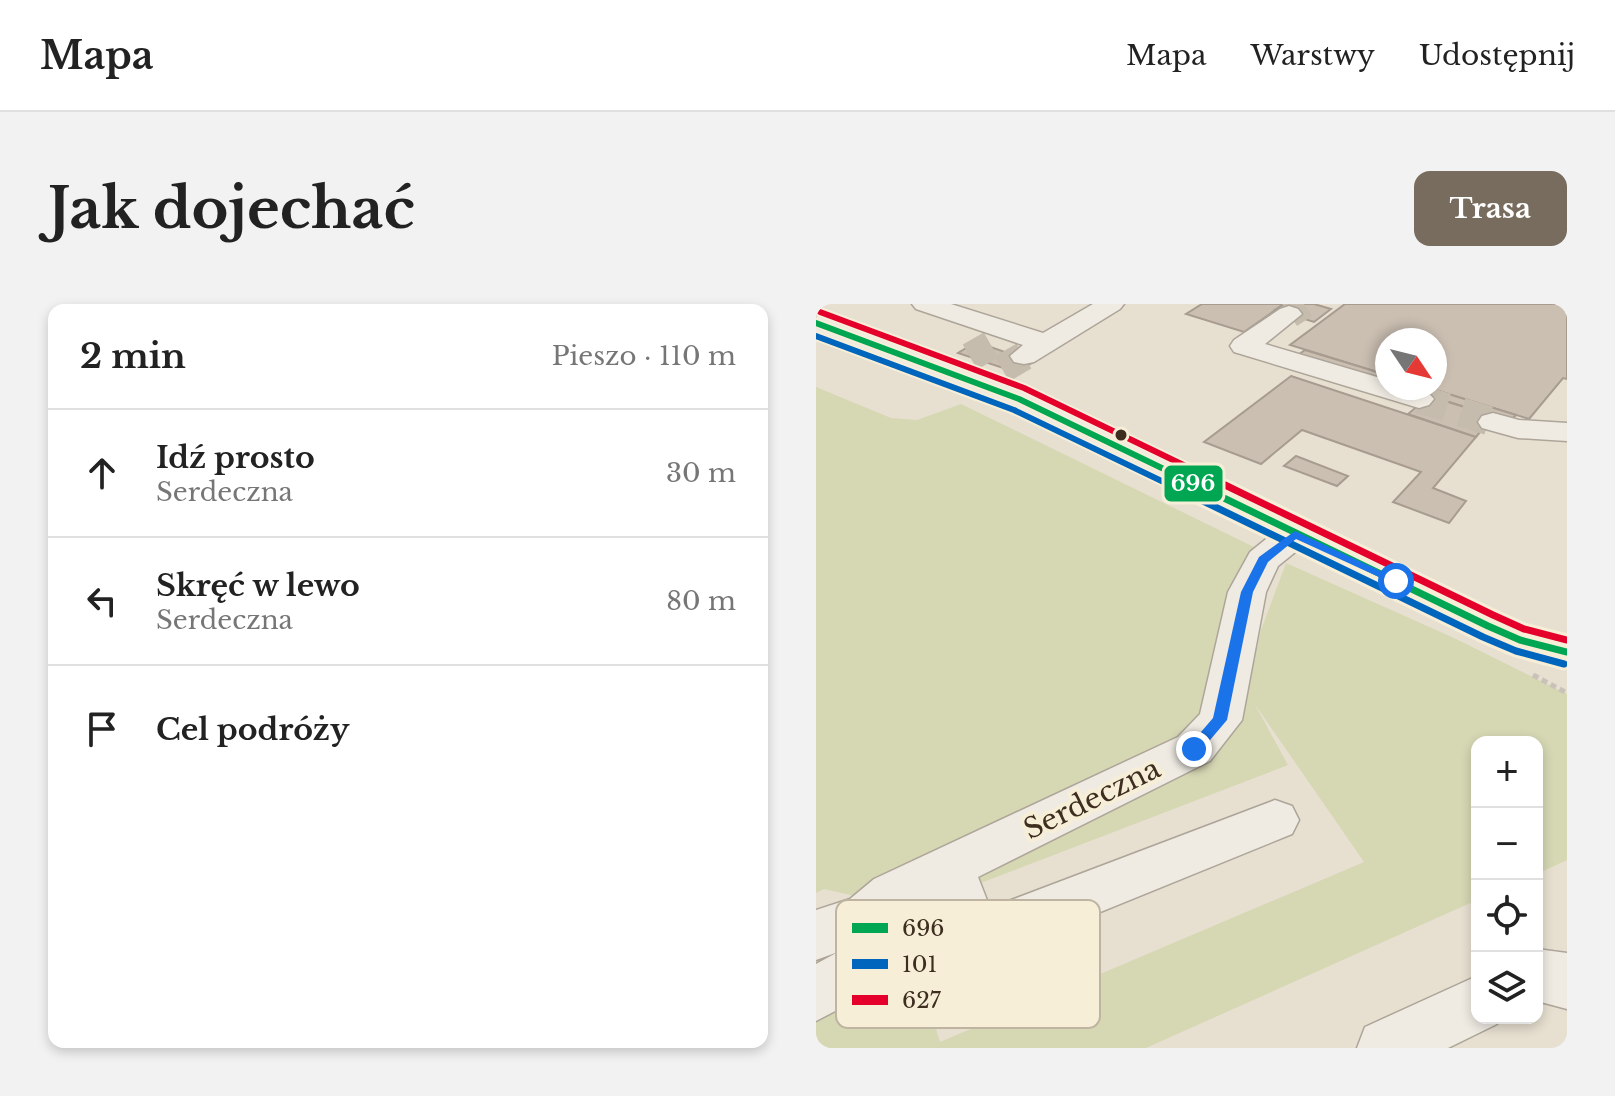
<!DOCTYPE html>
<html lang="pl">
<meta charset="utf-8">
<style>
:root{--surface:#fff;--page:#f2f2f2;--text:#222;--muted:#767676;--line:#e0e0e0;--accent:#786c5e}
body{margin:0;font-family:"Libre Baskerville",serif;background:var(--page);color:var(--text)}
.controls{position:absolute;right:24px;bottom:24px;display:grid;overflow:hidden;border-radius:16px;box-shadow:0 4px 12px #0003}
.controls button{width:72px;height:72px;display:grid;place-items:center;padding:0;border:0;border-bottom:2px solid var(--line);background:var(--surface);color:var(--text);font:40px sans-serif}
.compass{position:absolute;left:559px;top:24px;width:72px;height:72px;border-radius:50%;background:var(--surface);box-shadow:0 4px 12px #0003;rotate:125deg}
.stop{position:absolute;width:24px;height:24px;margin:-18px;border:6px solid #1a73e8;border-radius:50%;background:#fff}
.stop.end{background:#1a73e8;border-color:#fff;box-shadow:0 2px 8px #0008}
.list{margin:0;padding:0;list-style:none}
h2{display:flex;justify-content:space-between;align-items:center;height:104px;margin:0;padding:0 32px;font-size:34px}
h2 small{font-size:26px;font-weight:400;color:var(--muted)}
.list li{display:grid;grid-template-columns:52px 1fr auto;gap:24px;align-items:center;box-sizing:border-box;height:128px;padding:0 32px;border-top:2px solid var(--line)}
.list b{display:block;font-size:30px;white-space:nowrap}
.list p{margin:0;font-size:26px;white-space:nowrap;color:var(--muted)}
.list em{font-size:26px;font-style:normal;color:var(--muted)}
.icon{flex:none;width:44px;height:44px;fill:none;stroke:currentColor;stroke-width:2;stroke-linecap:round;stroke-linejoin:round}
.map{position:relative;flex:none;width:751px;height:744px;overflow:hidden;border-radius:16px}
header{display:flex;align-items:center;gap:48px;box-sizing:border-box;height:112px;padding:0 40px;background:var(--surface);border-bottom:2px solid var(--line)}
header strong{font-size:38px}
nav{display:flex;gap:44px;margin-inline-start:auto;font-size:28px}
.intro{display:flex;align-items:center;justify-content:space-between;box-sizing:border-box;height:192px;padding:0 48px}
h1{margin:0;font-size:56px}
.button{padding:20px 36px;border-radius:16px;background:var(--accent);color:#fff;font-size:28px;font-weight:700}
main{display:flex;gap:48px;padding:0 48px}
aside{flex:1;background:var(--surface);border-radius:16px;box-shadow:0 4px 12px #0003}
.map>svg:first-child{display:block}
</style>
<header>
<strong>Mapa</strong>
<nav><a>Mapa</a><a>Warstwy</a><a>Udostępnij</a></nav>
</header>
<div class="intro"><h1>Jak dojechać</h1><a class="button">Trasa</a></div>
<main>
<aside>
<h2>2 min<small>Pieszo · 110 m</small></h2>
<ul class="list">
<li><svg class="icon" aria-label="ahead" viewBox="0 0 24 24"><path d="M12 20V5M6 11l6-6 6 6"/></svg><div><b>Idź prosto</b><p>Serdeczna</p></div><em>30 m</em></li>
<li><svg class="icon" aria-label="left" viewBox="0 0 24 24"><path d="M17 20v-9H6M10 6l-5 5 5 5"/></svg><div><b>Skręć w lewo</b><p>Serdeczna</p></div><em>80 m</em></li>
<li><svg class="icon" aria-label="arrive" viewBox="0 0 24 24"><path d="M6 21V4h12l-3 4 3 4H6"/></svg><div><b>Cel podróży</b></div></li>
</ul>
</aside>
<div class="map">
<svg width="751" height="744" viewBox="0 0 751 744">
<rect width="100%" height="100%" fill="#e7e0d1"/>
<path fill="#d6d7b3" d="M 0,83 L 75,114 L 101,116 L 145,100 L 440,244 L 431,389 L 445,326 L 470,259 L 638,334 L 751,390 L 751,556 L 721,570 L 721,438 L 661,438 L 661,596 L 330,744 L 0,744 L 0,709 L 58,676 L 101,660 L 124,738 L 548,558 L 438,399 L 472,461 L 97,605 L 8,585 L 0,589 Z"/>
<g fill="#cbbfb2" stroke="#a89c90" stroke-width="2">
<path d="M 386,0 L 468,0 L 428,28 L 370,10 Z"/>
<path d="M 468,0 L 498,0 L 515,5 L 498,18 L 459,6 Z"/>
<path d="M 529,0 L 751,0 L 751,75 L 747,74 L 713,115 L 613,84 L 619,84 L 619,36 L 571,36 L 571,71 L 474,41 Z"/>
<path d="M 160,38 L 218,58 L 199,68 L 142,49 Z"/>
<path d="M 489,46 L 571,71 L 571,79 L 482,51 Z"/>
<path d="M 475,72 L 660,133 L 617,184 L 650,197 L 633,219 L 577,198 L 605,168 L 486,126 L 445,160 L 388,138 Z"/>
<path d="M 588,84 L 613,84 L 700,111 L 694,117 Z"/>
<path d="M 613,92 L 677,112 L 660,133 L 592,110 Z"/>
<path d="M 480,152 L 532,172 L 521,182 L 468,162 Z"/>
</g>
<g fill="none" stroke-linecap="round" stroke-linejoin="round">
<g stroke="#c5bcae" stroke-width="29" stroke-dasharray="29 15" stroke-linecap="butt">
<path d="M 473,10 L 488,0"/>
<path d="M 154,53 L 175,41"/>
<path d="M 186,65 L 208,52"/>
<path d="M 603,95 L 677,118"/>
</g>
<defs>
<g id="minor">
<path d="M 96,0 L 135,0 L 227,29 L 277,0 L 308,0 L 304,5 L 218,58 L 208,60 L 198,58 L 194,52 L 207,41 L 100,5 Z"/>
<path d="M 473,2 L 482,5 L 486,10 L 449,40 L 571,76 L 571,84 C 587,84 608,81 618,95 L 613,101 L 603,104 L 418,48 L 414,42 L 418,36 L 464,5 Z"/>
<path d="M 0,11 L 213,89 L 686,312 L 715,325 L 751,334 L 751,362 L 690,346 L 483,245 L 462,262 L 450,288 L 426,416 L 394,457 L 162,573 L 174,604 L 459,496 L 476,502 L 483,516 L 476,530 L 159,659 L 140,652 L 119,595 L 94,607 L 77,624 L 76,664 L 67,682 L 0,717 L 0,660 L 22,648 L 0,656 L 0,606 L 34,595 L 58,575 L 362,433 L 384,410 L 412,288 L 434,248 L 455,231 L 193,101 L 0,28 Z"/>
<path d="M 677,109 L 703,116 L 751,119 L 751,137 L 702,134 L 666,124 L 662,118 L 666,112 Z"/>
<path d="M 721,645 L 751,649 L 751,705 L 721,697 Z"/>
<path d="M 661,672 L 661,714 L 683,714 L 681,720 L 632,744 L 541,744 L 549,723 Z"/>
</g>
</defs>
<use href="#minor" stroke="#ada599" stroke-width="3"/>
<path stroke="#c8c2b9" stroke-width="5" stroke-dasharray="6 4" stroke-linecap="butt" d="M 717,371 L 751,389"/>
<use href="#minor" fill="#efebe3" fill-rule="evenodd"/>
<defs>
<path id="bus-1-far1" d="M 0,19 L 203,95 L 385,183"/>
<path id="bus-1" d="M 381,181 L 672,322 L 704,336 L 751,348"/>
<path id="bus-2-far1" d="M 0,32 L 198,106 L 358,183"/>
<path id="bus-2" d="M 354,181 L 667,333 L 700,347 L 748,360"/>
<path id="bus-3-far1" d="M 4,8 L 208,84 L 413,183"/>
<path id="bus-3" d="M 409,181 L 677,311 L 708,325 L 751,336"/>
</defs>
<use href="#bus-1-far1" stroke="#f7eed8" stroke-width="10"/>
<use href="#bus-1" stroke="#f7eed8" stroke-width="13"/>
<use href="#bus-2-far1" stroke="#f7eed8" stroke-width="10"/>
<use href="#bus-2" stroke="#f7eed8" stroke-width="13"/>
<use href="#bus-3-far1" stroke="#f7eed8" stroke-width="10"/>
<use href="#bus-3" stroke="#f7eed8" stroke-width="13"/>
<use href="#bus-1-far1" stroke="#00a651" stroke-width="6"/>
<use href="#bus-1" stroke="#00a651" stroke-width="7"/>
<use href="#bus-2-far1" stroke="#0065bd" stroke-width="6"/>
<use href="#bus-2" stroke="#0065bd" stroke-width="7"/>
<use href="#bus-3-far1" stroke="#e4002b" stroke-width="6"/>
<use href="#bus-3" stroke="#e4002b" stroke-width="7"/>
</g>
<path fill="#1a73e8" d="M 479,227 L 586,277 L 576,279 L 480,235 L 452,258 L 437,288 L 411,416 L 383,449 L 373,449 L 373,442 L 397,414 L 425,288 L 443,253 Z"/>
<circle fill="#3d2e20" stroke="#f7eed8" stroke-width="3" cx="305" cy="131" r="7"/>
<g text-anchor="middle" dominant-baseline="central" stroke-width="8" stroke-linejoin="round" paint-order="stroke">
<g font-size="28" fill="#3d2e20" stroke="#f7eed8">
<text transform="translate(276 495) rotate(-26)">Serdeczna</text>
</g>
</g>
<rect x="20" y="596" width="264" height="128" rx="12" fill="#f7eed8" stroke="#bfb4a1" stroke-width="2"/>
<rect x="36" y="619" width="36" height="10" fill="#00a651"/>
<rect x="36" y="655" width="36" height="10" fill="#0065bd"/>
<rect x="36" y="691" width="36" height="10" fill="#e4002b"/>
<g font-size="22" fill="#3d2e20">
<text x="86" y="632">696</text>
<text x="86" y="668">101</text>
<text x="86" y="704">627</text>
</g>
<rect stroke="#f7eed8" stroke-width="3" x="347" y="160" width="61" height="39" rx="8" fill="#00a651"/>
<g font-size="22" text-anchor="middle" font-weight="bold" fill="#fff">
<text x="377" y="187">696</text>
</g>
</svg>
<div class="controls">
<button>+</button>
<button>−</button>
<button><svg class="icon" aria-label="locate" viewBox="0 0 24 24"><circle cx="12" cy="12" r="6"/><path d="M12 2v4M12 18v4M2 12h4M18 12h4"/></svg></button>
<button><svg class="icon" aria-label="layers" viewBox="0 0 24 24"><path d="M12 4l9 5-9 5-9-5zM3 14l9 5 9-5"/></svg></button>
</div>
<svg class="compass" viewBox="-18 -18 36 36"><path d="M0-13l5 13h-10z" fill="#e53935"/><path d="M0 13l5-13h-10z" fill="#767676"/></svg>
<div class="stop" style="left:580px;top:277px"></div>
<div class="stop end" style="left:378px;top:445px"></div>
</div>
</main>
